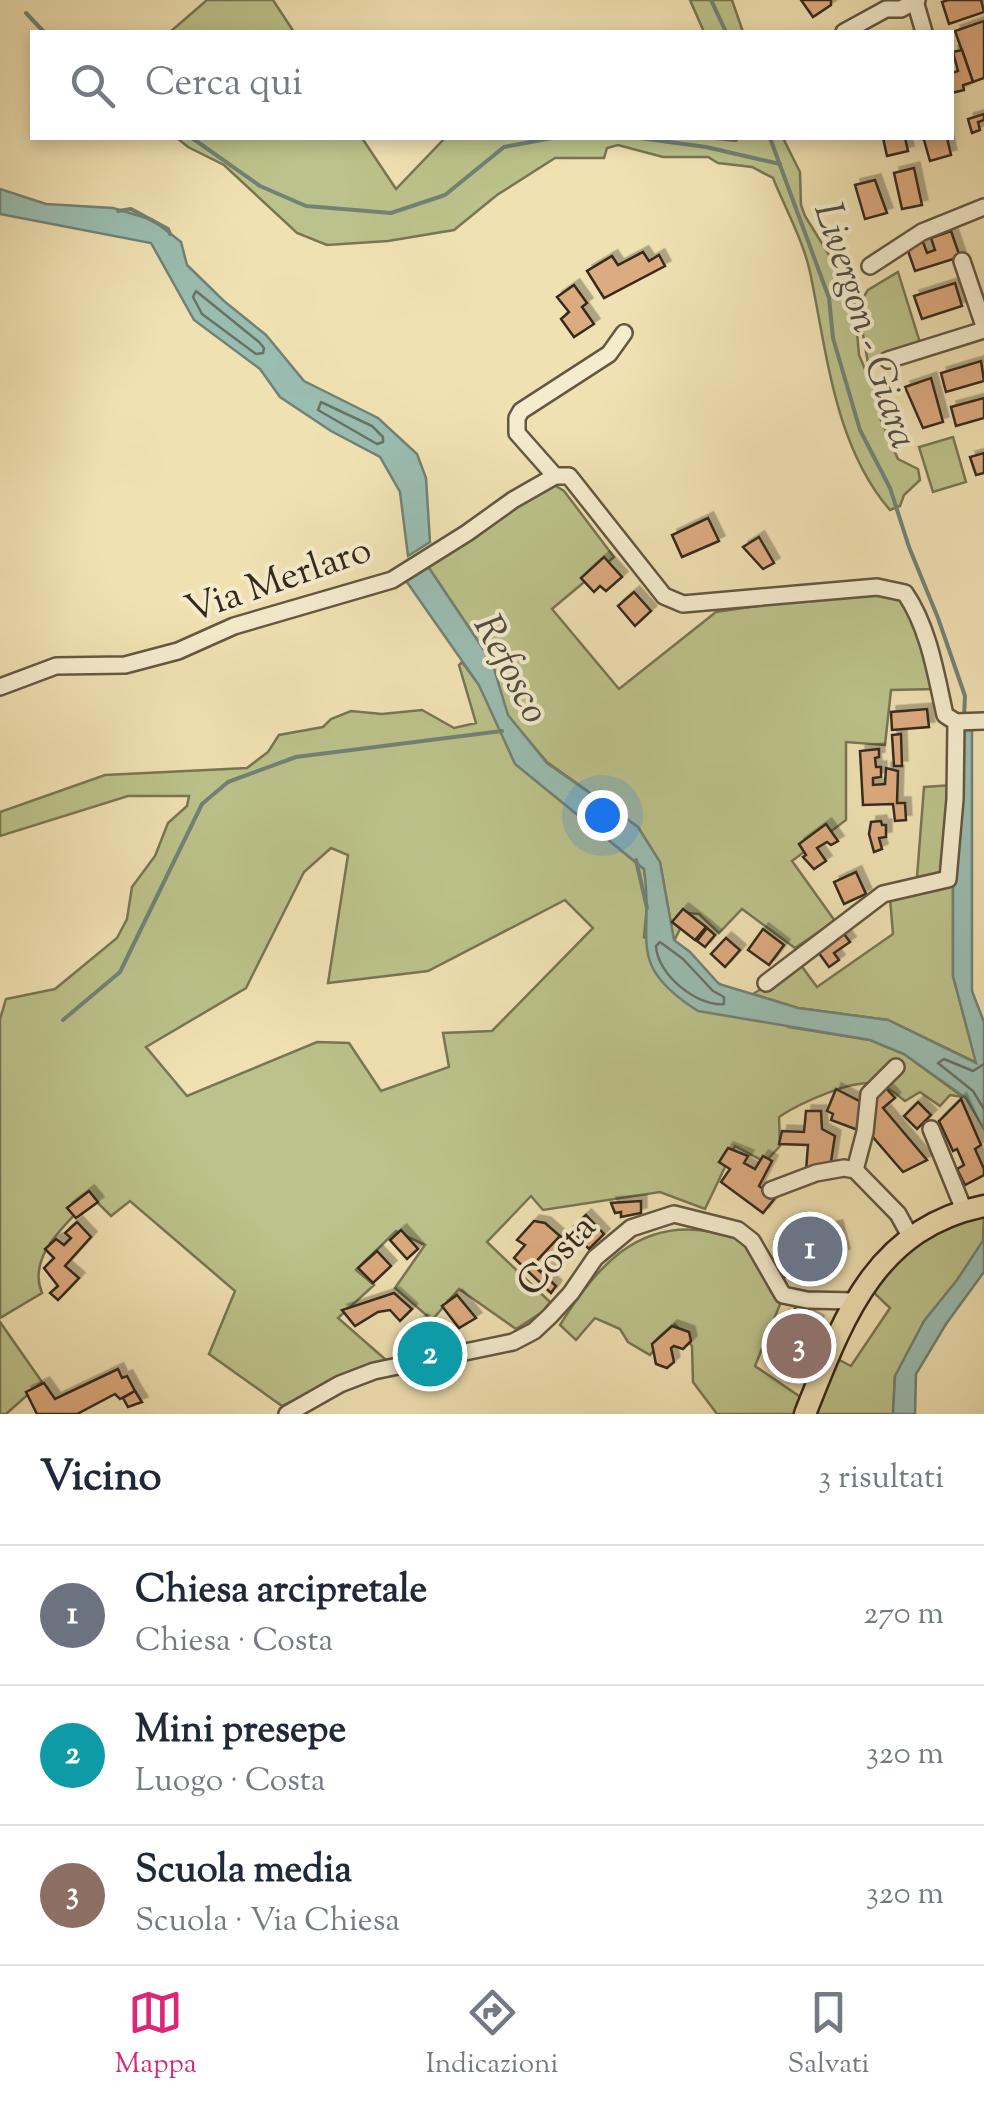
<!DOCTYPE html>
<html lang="it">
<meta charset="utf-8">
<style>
:root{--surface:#fff;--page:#f2f2f3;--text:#1f2937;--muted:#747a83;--line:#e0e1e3;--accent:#db2777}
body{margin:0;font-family:"Sorts Mill Goudy",serif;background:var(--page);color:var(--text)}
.you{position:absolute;left:602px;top:815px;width:35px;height:35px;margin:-25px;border:8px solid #fff;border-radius:50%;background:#1a73e8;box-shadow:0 0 0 15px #1a73e833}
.badge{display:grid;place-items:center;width:65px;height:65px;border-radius:50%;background:var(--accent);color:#fff;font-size:32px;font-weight:700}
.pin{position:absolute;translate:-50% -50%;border:5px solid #fff;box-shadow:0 2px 10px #0006}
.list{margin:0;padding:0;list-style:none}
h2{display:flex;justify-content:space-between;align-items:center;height:130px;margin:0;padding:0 40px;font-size:42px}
h2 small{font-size:32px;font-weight:400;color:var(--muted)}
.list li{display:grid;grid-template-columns:65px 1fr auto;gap:30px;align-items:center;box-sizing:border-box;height:140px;padding:0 40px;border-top:2px solid var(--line)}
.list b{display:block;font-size:38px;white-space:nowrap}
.list p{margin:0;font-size:32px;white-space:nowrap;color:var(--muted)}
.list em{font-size:32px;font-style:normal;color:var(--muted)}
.icon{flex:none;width:55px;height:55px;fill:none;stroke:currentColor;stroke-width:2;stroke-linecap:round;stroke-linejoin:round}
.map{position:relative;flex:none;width:984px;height:1414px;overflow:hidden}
.search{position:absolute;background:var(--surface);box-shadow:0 5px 15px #0003;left:30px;right:30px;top:30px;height:110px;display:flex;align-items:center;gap:25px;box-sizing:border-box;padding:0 35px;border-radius:0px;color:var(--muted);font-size:38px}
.sheet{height:550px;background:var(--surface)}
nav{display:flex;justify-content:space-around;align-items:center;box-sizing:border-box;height:140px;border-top:2px solid var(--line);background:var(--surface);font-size:28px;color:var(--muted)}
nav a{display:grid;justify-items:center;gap:5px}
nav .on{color:var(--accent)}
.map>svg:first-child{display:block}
</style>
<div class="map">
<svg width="984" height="1414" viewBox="0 0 984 1414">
<defs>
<filter id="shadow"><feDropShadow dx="5.5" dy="-5.5" stdDeviation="0" flood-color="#0004"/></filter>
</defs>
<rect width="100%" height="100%" fill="#f0e1b3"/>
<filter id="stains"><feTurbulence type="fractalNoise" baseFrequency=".002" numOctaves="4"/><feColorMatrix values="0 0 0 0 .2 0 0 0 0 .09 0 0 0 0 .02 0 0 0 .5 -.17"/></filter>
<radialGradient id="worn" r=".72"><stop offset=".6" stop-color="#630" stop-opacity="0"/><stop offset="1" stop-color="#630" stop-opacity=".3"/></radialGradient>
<g fill="#bcc28b" stroke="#787653" stroke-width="2.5" fill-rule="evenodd">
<path d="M 207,0 L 273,0 L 294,32 L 170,32 Z"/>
<path d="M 690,0 L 732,0 L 743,32 L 704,32 Z"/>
<path d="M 177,138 L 362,138 L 396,189 L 445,138 L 707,138 L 736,141 L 739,138 L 783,138 L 800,172 L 801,205 L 805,216 L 834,263 L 852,276 L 859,355 L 877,397 L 880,418 L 898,459 L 918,469 L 920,480 L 904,495 L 900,506 L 890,510 C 834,445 827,352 810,272 C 803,240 785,208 773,178 L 752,167 L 718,163 L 708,157 L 663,157 L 618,145 L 607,148 L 604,158 L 555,158 L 497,195 L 454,230 L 388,241 L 327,245 L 297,233 L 224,165 L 188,147 Z"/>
<path d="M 898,272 L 921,346 L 868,363 L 858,306 L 868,290 Z"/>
<path d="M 953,437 L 966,482 L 933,492 L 919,447 Z"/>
<path d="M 551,483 L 564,491 L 614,557 L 552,609 L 619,689 L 716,612 L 798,600 L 888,594 L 898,595 L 910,609 L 935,689 L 891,690 L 885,745 L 846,742 L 846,820 L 792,861 L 835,921 L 795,948 L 742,909 L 719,933 L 699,914 L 688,913 L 674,941 L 660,863 L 638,827 L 547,762 L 507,715 L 492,662 L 427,565 Z"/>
<path d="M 462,662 L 479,685 L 517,765 L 644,869 L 648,895 L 644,937 L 789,1027 L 870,1040 L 904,1054 L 963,1097 L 950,1095 L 940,1106 L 920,1092 L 905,1101 C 896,1094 888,1086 877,1084 C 854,1078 798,1104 779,1117 L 780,1146 L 765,1162 L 735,1146 L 705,1209 L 660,1192 L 543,1210 L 531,1196 L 487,1242 L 550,1302 L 544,1311 L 516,1329 L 459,1289 L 432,1320 L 395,1288 L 425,1245 L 396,1231 L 356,1270 L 374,1285 L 338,1318 L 386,1360 L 282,1406 L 209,1354 L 235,1291 L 130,1201 L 111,1216 L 92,1197 C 69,1222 26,1255 42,1293 L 0,1318 L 0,1019 L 6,999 L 55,989 L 117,938 L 127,919 L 132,887 L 155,856 L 168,823 L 187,806 L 189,796 L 128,796 L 0,836 L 0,812 L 105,775 L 247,768 L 268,752 L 279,735 L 323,727 L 331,719 L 351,711 L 382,714 L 422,710 L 454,728 L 476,723 L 459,665 ZM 331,848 L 348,855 L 328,983 L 428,971 L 565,900 L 593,928 L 492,1031 L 443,1033 L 449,1067 L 381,1091 L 349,1043 L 317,1042 L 187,1096 L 146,1047 L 246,988 L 304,872 Z"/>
<path d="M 953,785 L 953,976 L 977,1063 L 888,1020 L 798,1008 L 753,994 L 800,964 L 817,987 L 893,934 L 890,898 L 916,890 L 924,787 Z"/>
<path d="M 984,1213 L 983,1244 L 895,1376 L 893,1414 L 717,1414 L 693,1382 L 692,1346 L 675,1324 L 650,1355 L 628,1342 L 620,1329 L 595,1318 L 576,1340 L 560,1325 C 596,1268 637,1217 713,1232 C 726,1235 740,1236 749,1245 C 763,1260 772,1281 783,1297 L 755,1366 L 802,1398 L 820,1350 L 851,1366 L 890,1308 L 869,1288 L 920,1232 Z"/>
<path d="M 0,1322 L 42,1382 L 6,1414 L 0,1414 Z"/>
</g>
<g fill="#9abdb1" stroke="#728275" stroke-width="2.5">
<path d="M 0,189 L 46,204 L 113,208 L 153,220 L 181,242 L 187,265 L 224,301 L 266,335 L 304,381 L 378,418 L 417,454 L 426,478 L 430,542 L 408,556 L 400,492 L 380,457 L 331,431 L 280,397 L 260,369 L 194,320 L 151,243 L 0,214 Z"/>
<path d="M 427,565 L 492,662 L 508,715 L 547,763 L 638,827 L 660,862 L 674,940 L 690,952 L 719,984 L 798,1008 L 888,1020 L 976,1063 L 953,976 L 953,728 L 972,726 L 972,991 L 984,1022 L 984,1129 L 966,1098 L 904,1054 L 870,1040 L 698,1011 C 623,963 655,940 644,869 L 515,764 L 479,685 L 404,578 Z"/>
<path d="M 984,1239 L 984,1272 L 946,1324 L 916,1374 L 915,1414 L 893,1414 L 895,1376 L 924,1321 L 957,1280 Z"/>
</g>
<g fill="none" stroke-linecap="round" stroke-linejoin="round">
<g stroke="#687366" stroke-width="2.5">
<path d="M 196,291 L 259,342 L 264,348 L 263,353 L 256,354 L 202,314 L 193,297 Z"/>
<path d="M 321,402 L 372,426 L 383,437 L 383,442 L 377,444 L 318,410 Z"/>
<path d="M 660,942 L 683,959 L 713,991 L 724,997 L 724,1004 C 697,1007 657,974 656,946 Z"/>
<path d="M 984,1064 L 973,1071 L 944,1059 L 938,1063 L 973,1091 L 984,1109"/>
</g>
<g stroke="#728275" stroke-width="4">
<path d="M 711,0 L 726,32"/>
<path d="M 26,13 L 44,32"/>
<path d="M 192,138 L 260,186 L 306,206 L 391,213 L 445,195 L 504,147 L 552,138"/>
<path d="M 640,138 L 706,147 L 780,164"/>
<path d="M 770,138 L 829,298 L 833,338 L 860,430 L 890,488 L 909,547 L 938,618 L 965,696 L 964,717"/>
<path d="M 118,211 L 131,209 L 168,229 L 170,234"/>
<path d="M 636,860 L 647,908"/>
<path d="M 63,1020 L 120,972 L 202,804 L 228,782 L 296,757 L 502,731"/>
</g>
</g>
<g fill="#ddab80" stroke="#35291b" stroke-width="2.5" filter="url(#shadow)">
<path d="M 801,0 L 831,0 L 831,5 L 813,17 Z"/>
<path d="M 948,0 L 981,0 L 984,12 L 949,24 L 942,2 Z"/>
<path d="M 984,21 L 984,78 L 973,82 L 955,31 Z"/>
<path d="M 962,50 L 973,82 L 963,85 L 964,90 L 952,93 L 952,73 L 958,71 L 953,52 Z"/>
<path d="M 984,114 L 984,120 L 978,122 L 980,130 L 972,133 L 968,119 Z"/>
<path d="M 883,138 L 905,138 L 908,151 L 887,156 Z"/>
<path d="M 920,138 L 947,138 L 951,155 L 930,161 L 924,140 Z"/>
<path d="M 914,168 L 922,205 L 902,209 L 894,173 Z"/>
<path d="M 875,180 L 887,213 L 865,219 L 855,185 Z"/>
<path d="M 951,231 L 960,257 L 915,271 L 907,248 L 923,242 L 927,253 L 935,250 L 931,238 Z"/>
<path d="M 643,252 L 649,261 L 659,255 L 665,266 L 604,298 L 587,271 L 612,256 L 618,265 Z"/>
<path d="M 955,283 L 962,306 L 922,319 L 914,296 Z"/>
<path d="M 574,285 L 587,303 L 582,307 L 594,324 L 574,337 L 561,319 L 569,312 L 557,297 Z"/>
<path d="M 981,361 L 984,381 L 946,392 L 941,373 Z"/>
<path d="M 931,378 L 943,422 L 923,428 L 905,387 Z"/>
<path d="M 984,398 L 984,418 L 956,426 L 951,407 Z"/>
<path d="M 984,453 L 984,473 L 976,475 L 970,457 Z"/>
<path d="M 708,518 L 719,541 L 682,557 L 672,535 Z"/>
<path d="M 759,537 L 774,563 L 763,569 L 743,547 Z"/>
<path d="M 604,557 L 622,577 L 606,591 L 600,586 L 594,592 L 581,578 Z"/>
<path d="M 634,592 L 651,611 L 635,626 L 618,606 Z"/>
<path d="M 927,709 L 929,727 L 892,730 L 891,712 Z"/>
<path d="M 901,734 L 902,766 L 894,766 L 892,735 Z"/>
<path d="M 879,749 L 879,757 L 875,758 L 876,767 L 881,767 L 881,777 L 873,778 L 873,785 L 885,784 L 886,768 L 898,771 L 897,803 L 905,803 L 906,820 L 895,821 L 893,804 L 863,805 L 860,751 Z"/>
<path d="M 881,821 L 882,825 L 886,825 L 886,837 L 879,838 L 882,849 L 874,852 L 869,834 L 871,822 Z"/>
<path d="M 826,824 L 838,841 L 831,845 L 827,842 L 817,848 L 826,861 L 814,869 L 803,857 L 806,855 L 799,844 Z"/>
<path d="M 856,872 L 866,894 L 844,904 L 834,882 Z"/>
<path d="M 683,909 L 706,927 L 695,940 L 672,922 Z"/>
<path d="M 707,928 L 715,935 L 705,947 L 697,941 Z"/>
<path d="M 763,929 L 784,945 L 769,965 L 748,950 Z"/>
<path d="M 844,934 L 850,942 L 834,953 L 839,960 L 829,967 L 816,949 L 834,936 L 836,939 Z"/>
<path d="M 726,938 L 740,950 L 725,967 L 711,954 Z"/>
<path d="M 883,1085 L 895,1098 L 883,1108 L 927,1160 L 903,1172 L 872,1136 L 871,1099 Z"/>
<path d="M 836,1089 L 863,1103 L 858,1130 L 831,1120 L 833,1114 L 827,1111 Z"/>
<path d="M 961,1099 L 981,1145 L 975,1149 L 984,1169 L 984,1175 L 965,1185 L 957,1169 L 964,1165 L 957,1149 L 953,1151 L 939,1121 Z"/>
<path d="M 918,1102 L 931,1115 L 917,1129 L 904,1116 Z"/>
<path d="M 806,1111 L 821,1111 L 822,1129 L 835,1136 L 830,1168 L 806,1171 L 808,1145 L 779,1144 L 782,1131 L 804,1132 Z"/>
<path d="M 728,1148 L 748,1156 L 744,1163 L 755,1169 L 763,1156 L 772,1161 L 759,1186 L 775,1198 L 763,1213 L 721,1182 L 730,1169 L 719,1162 Z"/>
<path d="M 89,1191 L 98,1202 L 76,1218 L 67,1208 Z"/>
<path d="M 641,1201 L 641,1213 L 621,1217 L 621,1212 L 615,1213 L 611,1203 Z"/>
<path d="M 586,1215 L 604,1234 L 589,1249 L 570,1230 Z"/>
<path d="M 534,1221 L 545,1223 L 560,1236 L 533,1265 L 556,1286 L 551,1293 L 514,1258 L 525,1245 L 517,1240 Z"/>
<path d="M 77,1222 L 91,1237 L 65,1266 L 79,1278 L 58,1300 L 50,1293 L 58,1286 L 44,1268 L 54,1258 L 45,1249 L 56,1239 L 64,1245 L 71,1238 L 65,1233 Z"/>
<path d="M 837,1226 L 844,1254 L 818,1260 L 820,1269 L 785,1277 L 775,1245 L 778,1245 L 776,1237 L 791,1234 L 792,1237 Z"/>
<path d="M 401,1230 L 418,1249 L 407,1259 L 390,1240 Z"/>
<path d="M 560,1236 L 574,1248 L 547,1277 L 533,1265 Z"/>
<path d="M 377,1251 L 391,1266 L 373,1283 L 358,1268 Z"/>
<path d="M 394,1293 L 412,1309 L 400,1321 L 390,1310 L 378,1312 L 355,1326 L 342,1310 Z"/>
<path d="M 457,1295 L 476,1318 L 459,1328 L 442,1306 Z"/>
<path d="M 795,1309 L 818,1321 L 795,1368 L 772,1357 L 777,1347 L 782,1349 L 794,1324 L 789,1321 Z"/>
<path d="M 422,1320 L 447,1341 L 441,1346 L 428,1335 L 418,1343 L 409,1329 Z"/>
<path d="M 672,1326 L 689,1332 L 691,1341 L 683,1349 L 674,1346 L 671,1348 L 674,1362 L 667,1368 L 656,1364 L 652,1344 Z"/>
<path d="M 118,1369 L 122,1378 L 127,1376 L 135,1391 L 120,1399 L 115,1394 L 77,1414 L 37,1414 L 26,1392 L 44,1383 L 55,1399 Z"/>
<path d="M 135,1391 L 142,1402 L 128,1407 L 123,1398 Z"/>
</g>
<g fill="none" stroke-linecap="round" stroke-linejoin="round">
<defs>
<g id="minor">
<path d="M 915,1 L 924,32"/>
<path d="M 844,32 L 886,9 L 901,9 L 917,0"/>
<path d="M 962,261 L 984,326"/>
<path d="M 870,266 L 922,232 L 984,207"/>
<path d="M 888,360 L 984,330"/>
<path d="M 555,476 L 517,433 L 517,418 L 521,411 L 609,354 L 624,333"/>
<path d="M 0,687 L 56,666 L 125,665 L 178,651 L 234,626 L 392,580 L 467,533 L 513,500 L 555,476 L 569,476 L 664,596 L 683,604 L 877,587 L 905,593 C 929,628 936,675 945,715 L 956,722"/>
<path d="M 956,722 L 984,721"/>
<path d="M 766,983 L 883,894 L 948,879 L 955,799 L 956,722"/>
<path d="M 931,1129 L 964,1210"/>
<path d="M 855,1170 L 865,1132 L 869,1094 L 896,1067"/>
<path d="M 771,1190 L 816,1173 L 844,1168 L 855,1170 L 898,1214 L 910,1236"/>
<path d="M 287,1414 L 340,1384 L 374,1371 L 513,1342 L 534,1331 L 550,1316 L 571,1293 L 595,1258 L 631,1228 L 674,1214 L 738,1230 L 752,1241 L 783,1295 L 807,1300 L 853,1301"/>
</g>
<path id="major" d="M 805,1414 C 842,1321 874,1228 984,1206"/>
</defs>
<use href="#minor" stroke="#645741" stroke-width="20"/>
<use href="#major" stroke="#35291b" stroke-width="25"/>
<use href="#minor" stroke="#f5ecce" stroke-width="15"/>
<use href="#major" stroke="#f0e1b3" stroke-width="20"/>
</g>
<g text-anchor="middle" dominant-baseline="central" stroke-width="8" stroke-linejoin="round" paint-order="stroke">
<g font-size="38" fill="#35291b" stroke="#f5ecce">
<text transform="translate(279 582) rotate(-19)">Via Merlaro</text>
<text transform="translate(558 1257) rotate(-47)">Costa</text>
</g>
<g font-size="40" font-style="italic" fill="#4e4e40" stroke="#f5ecce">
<text transform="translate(863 326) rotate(72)">Livergon - Giara</text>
<text transform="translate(509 670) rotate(62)">Refosco</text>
</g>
</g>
<rect width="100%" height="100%" filter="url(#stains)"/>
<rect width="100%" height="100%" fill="url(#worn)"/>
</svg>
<div class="you"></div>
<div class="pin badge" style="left:810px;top:1249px;background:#6b7280">1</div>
<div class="pin badge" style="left:430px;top:1354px;background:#0f9aa8">2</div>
<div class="pin badge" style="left:799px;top:1346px;background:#8d6e63">3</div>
<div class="search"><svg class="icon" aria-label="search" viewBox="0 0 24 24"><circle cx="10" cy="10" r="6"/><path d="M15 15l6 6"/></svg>Cerca qui</div>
</div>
<section class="sheet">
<h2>Vicino<small>3 risultati</small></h2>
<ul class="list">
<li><span class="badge" style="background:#6b7280">1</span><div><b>Chiesa arcipretale</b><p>Chiesa · Costa</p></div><em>270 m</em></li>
<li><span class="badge" style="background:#0f9aa8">2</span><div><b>Mini presepe</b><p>Luogo · Costa</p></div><em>320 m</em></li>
<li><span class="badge" style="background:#8d6e63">3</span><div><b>Scuola media</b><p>Scuola · Via Chiesa</p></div><em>320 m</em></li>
</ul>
</section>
<nav>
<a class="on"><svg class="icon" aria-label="map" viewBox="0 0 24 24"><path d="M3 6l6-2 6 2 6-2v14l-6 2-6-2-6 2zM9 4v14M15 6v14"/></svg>Mappa</a>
<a><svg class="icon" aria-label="directions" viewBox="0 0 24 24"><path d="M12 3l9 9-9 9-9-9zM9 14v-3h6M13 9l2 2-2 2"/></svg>Indicazioni</a>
<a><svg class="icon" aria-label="saved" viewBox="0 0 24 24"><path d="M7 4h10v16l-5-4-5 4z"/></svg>Salvati</a>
</nav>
